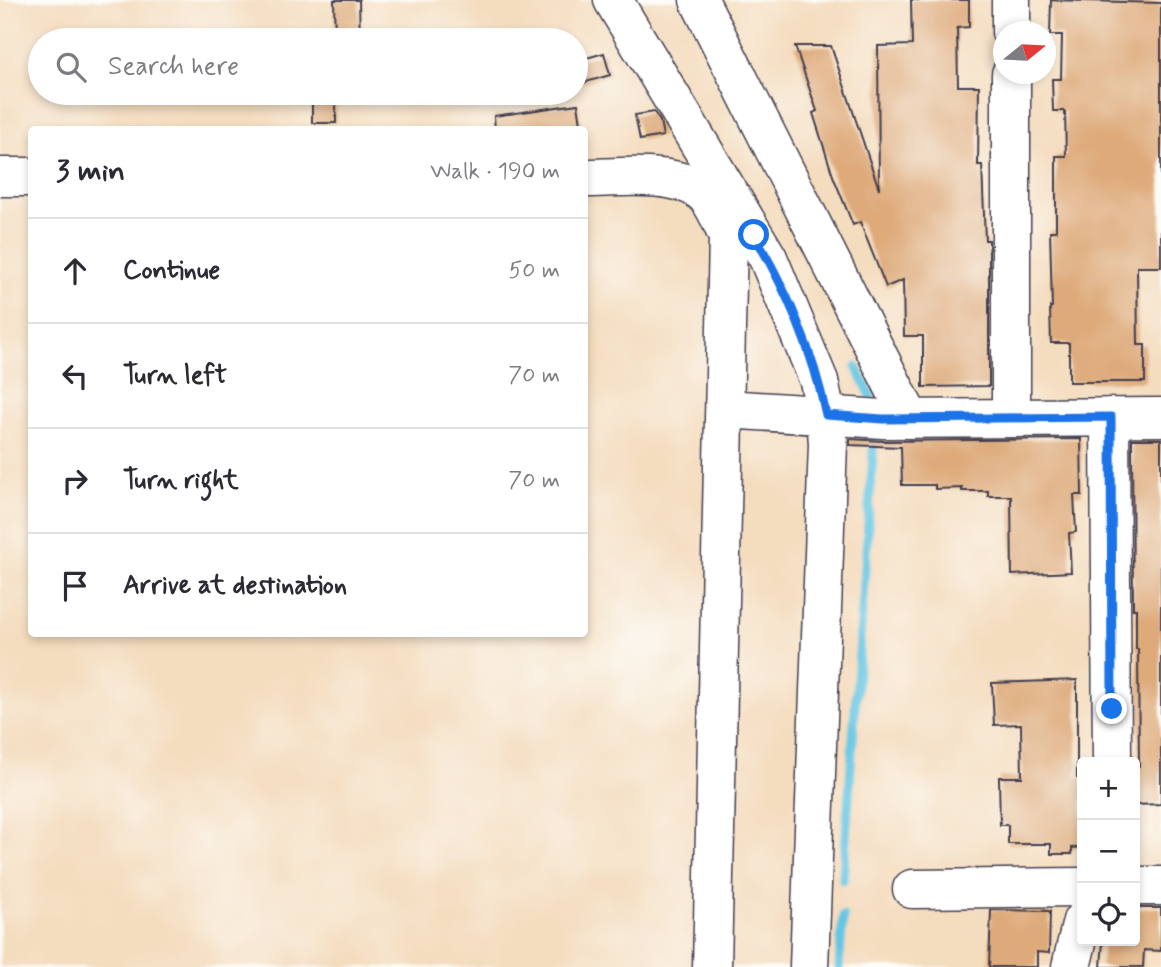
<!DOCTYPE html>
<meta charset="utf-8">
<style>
:root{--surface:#fff;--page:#f2f2f3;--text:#2b2b33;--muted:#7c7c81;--line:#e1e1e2}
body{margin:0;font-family:Mynerve,sans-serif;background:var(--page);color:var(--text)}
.controls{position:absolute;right:21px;bottom:21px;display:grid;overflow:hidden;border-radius:7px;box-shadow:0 4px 10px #0003}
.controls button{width:63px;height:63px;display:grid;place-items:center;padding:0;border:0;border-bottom:2px solid var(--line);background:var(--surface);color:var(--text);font:35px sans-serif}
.compass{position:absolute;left:993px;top:21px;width:63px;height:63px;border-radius:50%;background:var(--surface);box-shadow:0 4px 10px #0003;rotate:72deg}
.stop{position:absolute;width:21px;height:21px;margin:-16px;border:5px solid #1a73e8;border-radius:50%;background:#fff}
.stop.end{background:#1a73e8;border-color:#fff;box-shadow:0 2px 7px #0008}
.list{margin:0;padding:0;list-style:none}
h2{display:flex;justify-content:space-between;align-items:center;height:91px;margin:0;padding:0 28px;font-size:30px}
h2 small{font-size:23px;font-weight:400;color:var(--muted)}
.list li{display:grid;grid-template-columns:46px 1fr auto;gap:21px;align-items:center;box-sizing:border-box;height:105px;padding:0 28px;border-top:2px solid var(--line)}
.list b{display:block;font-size:26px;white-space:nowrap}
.list em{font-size:23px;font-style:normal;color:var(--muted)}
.icon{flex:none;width:38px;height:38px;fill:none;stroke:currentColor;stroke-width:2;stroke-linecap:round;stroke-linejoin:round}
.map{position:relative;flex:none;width:1161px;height:967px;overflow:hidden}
.search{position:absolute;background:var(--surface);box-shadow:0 4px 10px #0003;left:28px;top:28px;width:560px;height:77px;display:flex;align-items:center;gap:18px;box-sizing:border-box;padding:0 24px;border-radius:38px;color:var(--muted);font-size:26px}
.panel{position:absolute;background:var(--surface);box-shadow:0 4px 10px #0003;left:28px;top:126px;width:560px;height:511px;border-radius:7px}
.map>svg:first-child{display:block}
</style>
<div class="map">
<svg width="1161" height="967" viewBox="0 0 1161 967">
<rect width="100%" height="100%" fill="#fdfcf7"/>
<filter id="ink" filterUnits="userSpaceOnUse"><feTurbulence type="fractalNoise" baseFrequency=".0143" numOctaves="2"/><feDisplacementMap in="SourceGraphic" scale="14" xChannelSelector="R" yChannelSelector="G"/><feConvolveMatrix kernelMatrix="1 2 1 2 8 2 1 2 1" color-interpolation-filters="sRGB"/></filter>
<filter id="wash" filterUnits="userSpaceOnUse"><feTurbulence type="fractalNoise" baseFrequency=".00686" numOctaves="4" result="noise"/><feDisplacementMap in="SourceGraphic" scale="28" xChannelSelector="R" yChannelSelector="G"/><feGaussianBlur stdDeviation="1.57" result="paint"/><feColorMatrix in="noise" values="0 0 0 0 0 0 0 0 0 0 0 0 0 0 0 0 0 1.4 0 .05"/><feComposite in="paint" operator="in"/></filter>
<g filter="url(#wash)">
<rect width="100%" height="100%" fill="#f4dcbe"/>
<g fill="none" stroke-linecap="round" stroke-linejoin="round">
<g stroke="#65c6e3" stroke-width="9">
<path d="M 856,367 L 871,396"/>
<path d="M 843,880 L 874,439"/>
<path d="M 839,967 L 843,916"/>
</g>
</g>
<g id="blocks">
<g fill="#deaa7a">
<path d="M 334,0 L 359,0 L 360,40 L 335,40 Z"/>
<path d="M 911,0 L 969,0 L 969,27 L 957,28 L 958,86 L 979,86 L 978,165 L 982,165 L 985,240 L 989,240 L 989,386 L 923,387 L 923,336 L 904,336 L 903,280 L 886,287 L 860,222 L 853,225 L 833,176 L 813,113 L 817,111 L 795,46 L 831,46 L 879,189 L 878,46 L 912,45 Z"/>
<path d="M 1051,0 L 1161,3 L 1161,267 L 1137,267 L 1138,345 L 1145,345 L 1145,382 L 1069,382 L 1069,343 L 1051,343 L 1050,307 L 1052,307 L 1050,231 L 1056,231 L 1056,156 L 1066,156 L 1065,111 L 1053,111 L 1052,79 L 1061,79 L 1062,35 L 1050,35 Z"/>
<path d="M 604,53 L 610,75 L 576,85 L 576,61 Z"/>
<rect x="312" y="93" width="24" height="30"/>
<path d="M 578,104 L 582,130 L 495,130 L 494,116 Z"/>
<path d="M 654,112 L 660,121 L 663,136 L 640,140 L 635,115 Z"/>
<path d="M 850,439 L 883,441 L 1081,439 L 1082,495 L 1074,495 L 1076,532 L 1069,533 L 1071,572 L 1012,575 L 1011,496 L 988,496 L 988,491 L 962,491 L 962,488 L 935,489 L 935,485 L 902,485 L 901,447 L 850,445 Z"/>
<path d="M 1132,439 L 1161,439 L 1161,804 L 1135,805 L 1135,766 L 1139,766 L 1138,649 L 1136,649 L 1136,609 L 1133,609 Z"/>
<path d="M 1077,680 L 1077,778 L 1082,778 L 1082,847 L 1072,848 L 1072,854 L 1051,854 L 1051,844 L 1008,844 L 1008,825 L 1000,825 L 999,777 L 1022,777 L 1021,724 L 994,725 L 992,683 Z"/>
<path d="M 1135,908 L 1161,908 L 1161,951 L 1144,950 L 1143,967 L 1101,967 L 1103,941 L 1135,941 Z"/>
<path d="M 991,910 L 1050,911 L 1049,953 L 1037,952 L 1037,967 L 989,967 Z"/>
</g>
</g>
</g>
<g filter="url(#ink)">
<use href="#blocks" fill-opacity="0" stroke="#423e4f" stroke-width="2"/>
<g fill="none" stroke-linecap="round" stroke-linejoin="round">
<defs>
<g id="minor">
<path d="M 613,0 L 768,258 L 819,381 L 826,415 L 828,444 L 809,967"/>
<path d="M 699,0 L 910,419"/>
<path d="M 1011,32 L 1011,0"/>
<path d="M 0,177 L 32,177"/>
<path d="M 584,178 C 617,178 672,171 699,190 C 714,199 721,222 728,237 L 712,967"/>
<path d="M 725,409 L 883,419 L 1161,417"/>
<path d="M 1110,417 L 1112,762"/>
<path d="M 1011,418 L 1011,74"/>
<path d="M 1135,886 L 1161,886"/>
<path d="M 912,889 L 1082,887"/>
<path d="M 1071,967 L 1082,921"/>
</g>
</defs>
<use href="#minor" stroke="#423e4f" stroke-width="41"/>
<use href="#minor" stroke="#fff" stroke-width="38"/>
</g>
</g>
<g fill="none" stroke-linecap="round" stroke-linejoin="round" filter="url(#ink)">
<path stroke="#1a73e8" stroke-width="9" d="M 754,235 C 786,288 814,354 826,415 L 883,419 L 1111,417 L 1112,709"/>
</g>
</svg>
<div class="controls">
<button>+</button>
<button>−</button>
<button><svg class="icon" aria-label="locate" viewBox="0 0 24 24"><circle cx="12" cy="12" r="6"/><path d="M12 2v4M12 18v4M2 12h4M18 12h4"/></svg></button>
</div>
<svg class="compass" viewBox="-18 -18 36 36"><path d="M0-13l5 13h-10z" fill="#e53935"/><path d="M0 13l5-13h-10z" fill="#7c7c81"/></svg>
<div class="stop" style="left:754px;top:235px"></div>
<div class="stop end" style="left:1112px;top:709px"></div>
<div class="search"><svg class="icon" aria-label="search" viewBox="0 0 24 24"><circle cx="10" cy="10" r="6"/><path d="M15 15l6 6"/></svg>Search here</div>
<section class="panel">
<h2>3 min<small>Walk · 190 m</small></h2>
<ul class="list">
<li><svg class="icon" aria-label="ahead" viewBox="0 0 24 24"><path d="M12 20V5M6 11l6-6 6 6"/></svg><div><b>Continue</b></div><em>50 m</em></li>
<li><svg class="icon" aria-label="left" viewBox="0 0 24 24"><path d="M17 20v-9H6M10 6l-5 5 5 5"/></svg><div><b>Turn left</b></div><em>70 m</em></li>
<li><svg class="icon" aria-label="right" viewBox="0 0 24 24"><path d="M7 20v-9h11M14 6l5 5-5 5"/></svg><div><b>Turn right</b></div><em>70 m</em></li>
<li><svg class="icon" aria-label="arrive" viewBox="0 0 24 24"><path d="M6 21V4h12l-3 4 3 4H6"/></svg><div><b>Arrive at destination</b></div></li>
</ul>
</section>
</div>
